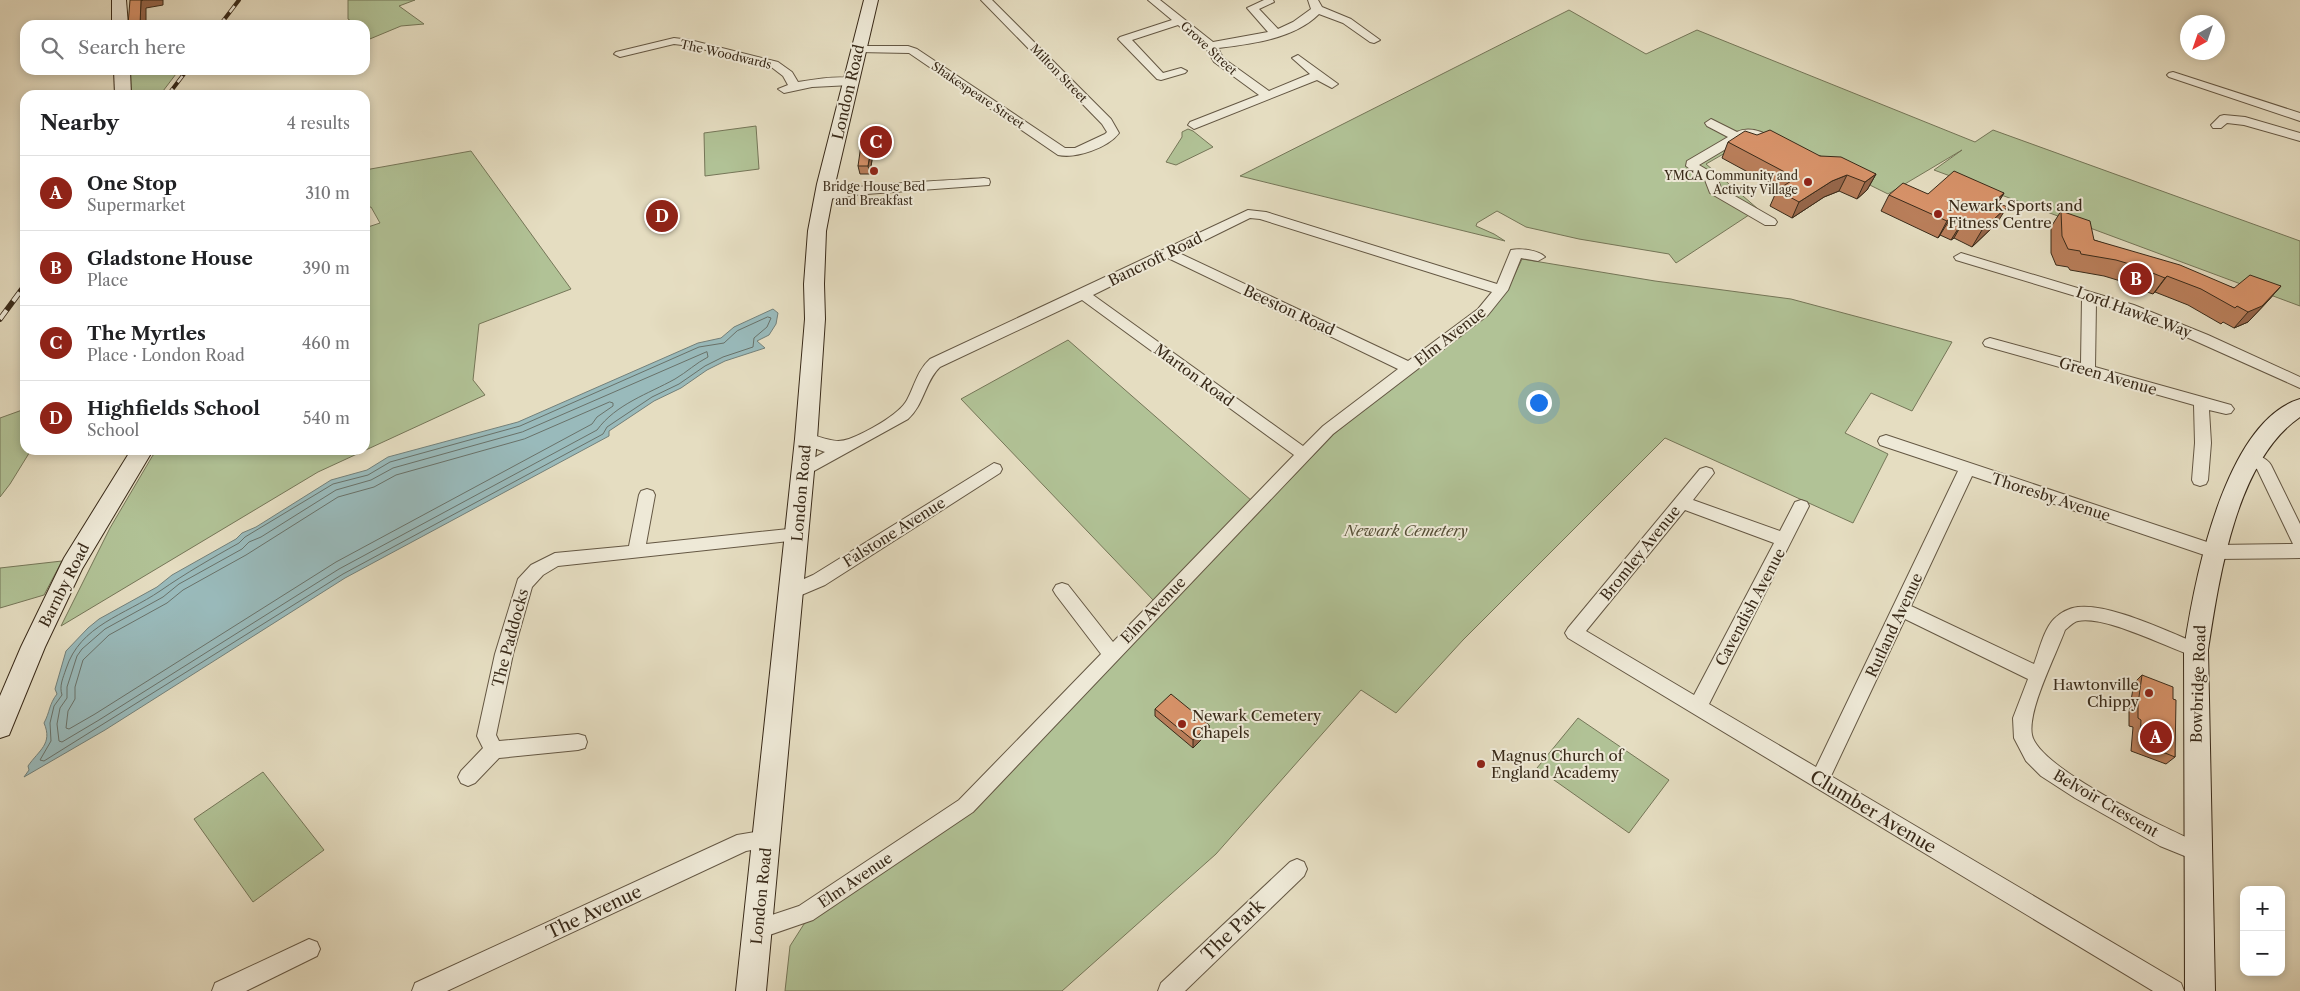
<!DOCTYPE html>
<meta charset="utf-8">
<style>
:root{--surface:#fff;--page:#f2f2f2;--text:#202124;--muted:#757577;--line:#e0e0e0;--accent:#8f2418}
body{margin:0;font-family:"Libre Caslon Text",serif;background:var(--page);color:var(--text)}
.controls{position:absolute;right:15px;bottom:15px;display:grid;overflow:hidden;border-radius:10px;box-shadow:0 2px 8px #0003}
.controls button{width:45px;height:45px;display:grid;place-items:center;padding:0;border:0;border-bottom:1px solid var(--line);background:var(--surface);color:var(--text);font:25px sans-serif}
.compass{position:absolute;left:2180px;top:15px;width:45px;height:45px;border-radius:50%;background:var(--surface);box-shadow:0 2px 8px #0003;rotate:220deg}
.you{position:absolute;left:1538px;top:402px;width:18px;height:18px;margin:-12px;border:4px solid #fff;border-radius:50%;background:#1a73e8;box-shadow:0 0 0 8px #1a73e833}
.badge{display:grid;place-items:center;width:32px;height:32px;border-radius:50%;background:var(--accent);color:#fff;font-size:16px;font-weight:700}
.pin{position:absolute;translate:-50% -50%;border:2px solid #fff;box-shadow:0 1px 5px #0006}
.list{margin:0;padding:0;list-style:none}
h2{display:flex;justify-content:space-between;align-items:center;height:65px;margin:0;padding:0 20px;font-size:21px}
h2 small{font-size:16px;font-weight:400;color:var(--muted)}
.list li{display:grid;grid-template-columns:32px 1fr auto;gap:15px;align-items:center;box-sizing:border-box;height:75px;padding:0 20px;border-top:1px solid var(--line)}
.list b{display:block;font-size:19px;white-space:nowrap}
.list p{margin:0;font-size:16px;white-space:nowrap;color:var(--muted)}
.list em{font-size:16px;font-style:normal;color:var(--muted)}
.icon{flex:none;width:28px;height:28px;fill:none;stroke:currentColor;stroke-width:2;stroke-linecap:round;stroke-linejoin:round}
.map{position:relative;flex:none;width:2300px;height:991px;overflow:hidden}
.search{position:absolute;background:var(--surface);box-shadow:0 2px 8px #0003;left:20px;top:20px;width:350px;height:55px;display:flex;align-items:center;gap:12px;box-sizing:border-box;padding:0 18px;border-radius:15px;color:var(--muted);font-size:19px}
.panel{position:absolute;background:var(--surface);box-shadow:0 2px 8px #0003;left:20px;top:90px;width:350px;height:365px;border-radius:15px}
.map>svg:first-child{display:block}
</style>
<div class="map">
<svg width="2300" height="991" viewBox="0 0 2300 991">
<rect width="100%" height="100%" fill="#e5ddc1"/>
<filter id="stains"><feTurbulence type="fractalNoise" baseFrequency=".004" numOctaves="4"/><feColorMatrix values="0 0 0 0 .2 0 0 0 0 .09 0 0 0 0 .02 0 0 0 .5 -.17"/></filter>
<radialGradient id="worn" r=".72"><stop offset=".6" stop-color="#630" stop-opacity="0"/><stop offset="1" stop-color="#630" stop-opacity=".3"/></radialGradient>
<g fill="#b1c296" stroke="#757658">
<path d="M 348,0 L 415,0 L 399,6 L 424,24 L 401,26 L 365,41 L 365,25 L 357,25 L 348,19 Z"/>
<path d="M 1569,10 L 1646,54 L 1697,30 L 1975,142 L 1993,130 L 2300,241 L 2300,306 L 1934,170 L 1962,150 L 1888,194 L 1805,153 L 1753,137 L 1706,164 L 1758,209 L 1676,263 L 1669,254 L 1579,239 L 1526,227 L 1497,211 L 1477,223 L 1476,226 L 1494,234 L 1505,241 L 1240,176 Z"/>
<path d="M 129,70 L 179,70 L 160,95 L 131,95 Z"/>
<path d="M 756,126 L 759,169 L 705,176 L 704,133 Z"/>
<path d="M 1188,129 L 1193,131 L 1213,147 L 1176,165 L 1166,162 L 1182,137 L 1182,132 Z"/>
<path d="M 471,151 L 571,289 L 479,324 L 473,380 L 485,395 L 318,472 L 61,626 L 110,528 L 153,455 L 166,450 L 365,450 L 365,228 L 380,223 L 371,207 L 365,208 L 365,170 Z"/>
<path d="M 1522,259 L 1655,281 L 1791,299 L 1952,342 L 1912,411 L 1871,393 L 1845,433 L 1888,454 L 1853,523 L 1665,438 L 1463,640 L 1396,713 L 1361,690 L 1216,854 L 1062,991 L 785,991 L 790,946 L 804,924 L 970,812 L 1334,434 L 1486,312 L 1507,291 Z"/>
<path d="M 1068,340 L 1252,501 L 1154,601 L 961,399 Z"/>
<path d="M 25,409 L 25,450 L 31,450 L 10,484 L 0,497 L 0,418 Z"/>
<path d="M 62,561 L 44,595 L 0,608 L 0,568 Z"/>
<path d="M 1578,718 L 1669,780 L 1629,833 L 1537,768 Z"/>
<path d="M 263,772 L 324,850 L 253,902 L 194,819 Z"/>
</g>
<path fill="#99babb" stroke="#73807a" d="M 773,309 L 778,313 L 776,324 L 769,335 L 757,341 L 765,348 L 725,361 L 707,370 L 681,388 L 654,401 L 609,431 L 609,436 L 345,578 L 105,730 L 24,777 L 29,770 L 28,766 C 39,750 53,744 44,723 C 50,712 49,704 57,694 L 55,689 L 66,651 L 88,628 L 99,619 L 157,587 L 172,575 L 236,539 L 242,533 L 256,527 L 331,480 L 367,470 L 388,457 L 518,422 L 698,343 L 721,338 L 734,327 Z"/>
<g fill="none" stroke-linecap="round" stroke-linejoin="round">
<g stroke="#69726a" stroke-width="1">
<path d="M 768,317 L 771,318 L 767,327 L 754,338 L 753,347 L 723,357 L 705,366 L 679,384 L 652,397 L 607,427 L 603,434 L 343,574 L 44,761 L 40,760 L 51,741 L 50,723 L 54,706 L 62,695 C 59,686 63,678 66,669 C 80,625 125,615 160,591 C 186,573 212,558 239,543 L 245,537 L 333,484 L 368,475 L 390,462 L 520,426 L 699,347 L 724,343 L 737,331 Z"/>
<path d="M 707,352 L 708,357 C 696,363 687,372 675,379 C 648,394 616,404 597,430 L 339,569 L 99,720 L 62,742 L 59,741 L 57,724 L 60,708 L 67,698 L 67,687 L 77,656 L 82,649 L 105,629 L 163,597 L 179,584 L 242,549 L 249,542 L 261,537 L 336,490 L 371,480 L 393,468 L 522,432 Z"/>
<path d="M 610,402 L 613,403 L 613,406 L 597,417 L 592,424 L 336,562 L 95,714 L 69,729 L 66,728 L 68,711 L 75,699 L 75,687 L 83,660 L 109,635 L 167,603 L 183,590 L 246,555 L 338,497 L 374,487 L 396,475 L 524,439 Z"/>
</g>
<defs>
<g id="street">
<path d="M 981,0 L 992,0 L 1111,119 L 1119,133 C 1108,148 1075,159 1058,155 L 909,53 L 858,52 L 852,49 L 858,46 L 908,46 L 917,49 L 1065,148 L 1075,148 L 1105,134 L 1107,132 L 1102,124 Z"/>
<path d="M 1148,0 L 1160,0 L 1213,42 L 1268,32 L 1247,8 L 1264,0 L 1273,0 L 1274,2 L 1259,9 L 1278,29 L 1293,22 L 1311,9 L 1308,0 L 1318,0 L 1322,7 L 1351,19 L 1380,40 L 1374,43 L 1370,42 L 1343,23 L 1319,14 C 1294,39 1251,44 1218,48 L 1223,58 L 1269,91 L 1310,74 L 1292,58 L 1298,55 L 1338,84 L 1332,88 L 1317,80 L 1194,129 L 1188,125 L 1190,122 L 1259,95 L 1214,62 L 1206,48 L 1178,25 L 1132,40 L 1163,73 L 1181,68 L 1187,71 L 1185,73 L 1161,80 L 1157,79 L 1118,39 L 1120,37 L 1172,20 Z"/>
<path d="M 674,38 L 690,40 L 778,62 L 792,72 L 798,82 C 810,80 849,73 857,81 L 851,85 L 812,87 L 784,93 L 778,89 L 788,85 L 783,76 L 770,66 L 690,46 L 674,44 L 620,57 L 614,54 L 616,52 Z"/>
<path d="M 2173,72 L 2300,113 L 2300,121 L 2169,77 L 2167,75 L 2169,73 Z"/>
<path d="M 2224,115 L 2245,117 L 2300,133 L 2300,141 L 2244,125 L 2227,123 L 2221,128 L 2213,128 L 2211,125 L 2220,116 Z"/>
<path d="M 1711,119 L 1737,132 C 1751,125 1771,134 1780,145 L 1774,149 L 1746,137 L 1699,165 L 1716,175 L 1721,188 L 1775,219 L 1777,222 L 1775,225 L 1765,225 L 1710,193 L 1705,180 L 1686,166 L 1687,161 L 1728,137 L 1707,126 L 1705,123 Z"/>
<path d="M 984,178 L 989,179 L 990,182 L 989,185 L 853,195 L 823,200 L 817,196 C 826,185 961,180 984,178 Z"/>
<path d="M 1248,210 L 1266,212 L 1497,284 L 1511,250 C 1520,248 1539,250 1545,257 L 1538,261 L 1521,258 L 1508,290 L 1488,315 L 1333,434 L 973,812 L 813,920 L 758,939 L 751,936 L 747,929 L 751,922 L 799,906 L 959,800 L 1101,654 L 1056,595 L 1053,590 L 1056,585 L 1062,583 L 1068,585 L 1113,642 L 1294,455 L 1082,300 L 940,367 C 925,381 924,405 908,419 L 803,477 L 797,475 L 795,471 L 797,467 L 825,452 L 800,443 L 798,439 L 800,435 C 815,431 830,446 849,439 C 865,433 899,415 907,400 C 915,385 917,371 930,359 ZM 1250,218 L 1260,219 L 1492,292 L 1478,309 L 1408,361 L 1179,253 ZM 1168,258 L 1398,369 L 1323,426 L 1303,446 L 1093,295 Z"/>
<path d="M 1961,253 L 2134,305 L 2208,335 L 2300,377 L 2300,388 L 2173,331 L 2096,302 L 2095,367 L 2231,405 L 2234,409 L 2231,413 L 2226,414 L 2209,410 L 2211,443 L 2208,480 L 2206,484 L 2200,486 L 2194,484 L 2192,480 L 2195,443 L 2194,405 L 1985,346 L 1983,343 L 1985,340 L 1990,338 L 2081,363 L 2082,298 L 1956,260 L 1954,257 Z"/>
<path d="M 1886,435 L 2216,545 L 2293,544 L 2257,469 L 2244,463 L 2242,459 L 2244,455 C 2253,452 2266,457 2271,465 L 2300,524 L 2300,558 L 2216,559 L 1972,476 L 1911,606 L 2034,664 C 2039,651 2044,629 2054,619 C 2060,613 2069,608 2078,607 C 2111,603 2170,633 2202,645 L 2205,650 L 2202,655 L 2196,657 C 2168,648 2105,615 2078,621 C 2073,622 2069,627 2065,630 C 2056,655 2027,711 2032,735 C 2039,769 2171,831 2204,845 L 2207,852 L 2204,859 L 2197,861 L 2160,846 L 2075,798 L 2041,776 L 2026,761 L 2014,738 L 2013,718 L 2028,679 L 1905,619 L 1831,776 L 2181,983 L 2184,991 L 2153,991 L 1568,638 L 1565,633 L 1568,628 L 1700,469 L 1706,467 L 1712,469 L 1714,473 L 1693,500 L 1780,531 L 1795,502 L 1801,500 L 1807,502 L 1809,506 L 1709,704 L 1816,767 L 1958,471 L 1880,445 L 1878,441 L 1880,437 ZM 1685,510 L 1774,543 L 1694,695 L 1586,631 Z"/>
<path d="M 994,463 L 1000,465 L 1002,469 L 1000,473 L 825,585 L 792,599 L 786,597 L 783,592 L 786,587 L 813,575 Z"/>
<path d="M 647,489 L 653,491 L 655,495 L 646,544 L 798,528 L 804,529 L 806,534 L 804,539 L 798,540 L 558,566 L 543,575 L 532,587 L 513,654 L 496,735 L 499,741 L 578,734 L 585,736 L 587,742 L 585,748 L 578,750 L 499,758 L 475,783 L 468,786 L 461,783 L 458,777 L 461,771 L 483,748 L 477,736 L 495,654 L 518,579 L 531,565 L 555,553 L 629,546 L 639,495 L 641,491 Z"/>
<path d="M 767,830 L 774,832 L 777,839 L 774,846 L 746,851 L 447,991 L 412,991 L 415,983 L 737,835 Z"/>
<path d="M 1297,859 L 1304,862 L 1307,869 L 1304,876 L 1185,991 L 1158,991 L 1161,983 L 1290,862 Z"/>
<path d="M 309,939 L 317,942 L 320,949 L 317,956 L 246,991 L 212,991 L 215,983 Z"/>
</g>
<g id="secondary">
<path d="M 112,0 L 126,0 L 128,25 L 112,25 Z"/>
<path d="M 864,0 L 878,0 L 835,184 L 826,231 L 824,284 L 825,319 L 817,439 L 766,991 L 736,991 L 795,439 L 805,319 L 804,284 L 808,231 L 817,184 Z"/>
<path d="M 114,70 L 130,70 L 131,95 L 115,95 Z"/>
<path d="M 2300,399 L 2300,417 C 2236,461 2219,578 2208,650 L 2215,991 L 2185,991 L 2184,650 C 2194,582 2224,422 2300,399 Z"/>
<path d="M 131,450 L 153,450 L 82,569 L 45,647 L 9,735 L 0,738 L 0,696 L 21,647 L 64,558 Z"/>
</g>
</defs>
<use href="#street" stroke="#645743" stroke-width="2"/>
<use href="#secondary" stroke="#392a19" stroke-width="2"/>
<use href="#street" fill="#eee9d7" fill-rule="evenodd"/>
<use href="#secondary" fill="#eee9d7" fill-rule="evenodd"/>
<defs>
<g id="rail-far1">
<path d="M 220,25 L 239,0"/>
<path d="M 168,95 L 187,70"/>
</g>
<path id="rail" d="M 0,319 L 25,285"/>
</defs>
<use href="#rail-far1" stroke="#392a19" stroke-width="4"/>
<use href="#rail" stroke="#392a19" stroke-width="5.5"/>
<use href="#rail-far1" stroke="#eee9d7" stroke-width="2.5" stroke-dasharray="8" stroke-linecap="butt"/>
<use href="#rail" stroke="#eee9d7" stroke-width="4" stroke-dasharray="11" stroke-linecap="butt"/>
</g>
<g fill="#b97e5a" stroke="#392a19">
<path d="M 875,138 L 870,174 L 860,174 L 858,166 Z"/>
<path d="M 1728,142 L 1820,156 L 1876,174 L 1867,190 L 1857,199 L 1839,191 L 1824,197 L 1792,218 L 1770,206 L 1777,190 L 1779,189 L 1722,158 Z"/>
<path d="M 2004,193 L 1998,203 L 1997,223 L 1972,247 L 1954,238 L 1951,240 L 1940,235 L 1938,238 L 1881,211 L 1889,195 Z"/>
<path d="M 2061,211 L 2094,240 L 2234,288 L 2281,286 L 2267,302 L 2248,322 L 2234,328 L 2223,322 L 2221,324 L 2188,305 L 2155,292 L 2153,294 L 2138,289 L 2137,286 L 2104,276 L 2070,270 L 2068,267 L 2056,265 L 2051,253 L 2051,227 Z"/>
<path d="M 2142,675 L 2173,699 L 2175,757 L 2166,764 L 2131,751 L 2133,727 L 2129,726 L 2129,712 L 2134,683 Z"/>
<path d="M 1155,709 L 1209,725 L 1209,732 L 1193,748 L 1155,716 Z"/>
</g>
<g fill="#96664a" stroke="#392a19">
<path d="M 141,0 L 163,0 L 163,5 L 146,8 L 146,25 L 140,25 Z"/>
<path d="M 874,130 L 875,138 L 870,174 L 868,166 Z"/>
<path d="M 1876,174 L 1867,190 L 1857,199 L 1865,182 Z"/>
<path d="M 1847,175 L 1839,191 L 1824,197 L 1792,218 L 1799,202 L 1832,181 Z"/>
<path d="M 2004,193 L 1994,209 L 1995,201 Z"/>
<path d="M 2007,207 L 1997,223 L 1972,247 L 1982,230 Z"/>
<path d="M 1950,219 L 1940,235 L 1938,238 L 1947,221 Z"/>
<path d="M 1963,222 L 1954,238 L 1951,240 L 1961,224 Z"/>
<path d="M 2167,276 L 2155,292 L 2153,294 L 2165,278 Z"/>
<path d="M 2281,286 L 2267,302 L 2248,322 L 2234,328 L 2248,312 Z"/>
<path d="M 1209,725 L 1209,732 L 1193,748 L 1193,740 Z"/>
</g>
<g fill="#d79269" stroke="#392a19">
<path d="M 130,0 L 143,0 L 141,0 L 140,25 L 128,25 Z"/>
<path d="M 874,130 L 868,166 L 858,166 L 863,131 Z"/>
<path d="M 1770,130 L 1820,156 L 1841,157 L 1876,174 L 1865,182 L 1847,175 L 1832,181 L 1799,202 L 1777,190 L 1796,178 L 1728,142 L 1745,131 L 1757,135 Z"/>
<path d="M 1954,171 L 2004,193 L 1995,201 L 2007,207 L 1982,230 L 1963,222 L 1961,224 L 1950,219 L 1947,221 L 1889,195 L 1903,183 L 1928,194 Z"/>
<path d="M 2061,211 L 2090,221 L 2094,240 L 2180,265 L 2234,288 L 2250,275 L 2281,286 L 2262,306 L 2248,312 L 2237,306 L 2235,308 L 2201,289 L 2167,276 L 2165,278 L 2150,272 L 2150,270 L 2116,260 L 2081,254 L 2080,251 L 2068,249 L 2062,236 Z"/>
<path d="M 2142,675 L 2173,687 L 2173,699 L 2176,700 L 2175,757 L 2140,743 L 2141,720 L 2138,718 L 2138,704 Z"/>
<path d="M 1171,694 L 1209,725 L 1193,740 L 1155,709 Z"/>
</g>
<g fill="#8f2418" stroke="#eee9d7" stroke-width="2">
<circle cx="874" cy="171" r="5"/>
<circle cx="1808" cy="182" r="5"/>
<circle cx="1938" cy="214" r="5"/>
<circle cx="2149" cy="693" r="5"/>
<circle cx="1182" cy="724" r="5"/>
<circle cx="1481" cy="764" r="5"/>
</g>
<g text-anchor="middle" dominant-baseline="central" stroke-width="4" stroke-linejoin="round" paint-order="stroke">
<g font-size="12" fill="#392a19" stroke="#eee9d7">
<text transform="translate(1209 48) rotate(43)">Grove Street</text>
<text transform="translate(726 54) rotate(13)">The Woodwards</text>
<text transform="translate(1059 73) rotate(46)">Milton Street</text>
<text transform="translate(978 95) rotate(34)">Shakespeare Street</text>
</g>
<g font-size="12" fill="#392a19" stroke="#eee9d7" text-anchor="end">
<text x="1798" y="175">YMCA Community and<tspan x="1798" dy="14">Activity Village</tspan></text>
<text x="874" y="186" text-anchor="middle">Bridge House Bed<tspan x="874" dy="14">and Breakfast</tspan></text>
</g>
<g font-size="15" fill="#392a19" stroke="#eee9d7">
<text transform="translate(848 92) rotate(-77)">London Road</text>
<text transform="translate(1155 259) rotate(-26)">Bancroft Road</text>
<text transform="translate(1289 310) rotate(25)">Beeston Road</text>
<text transform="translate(2134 312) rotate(20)">Lord Hawke Way</text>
<text transform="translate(1450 336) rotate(-38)">Elm Avenue</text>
<text transform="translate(1194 375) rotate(36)">Marton Road</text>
<text transform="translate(2108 376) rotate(16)">Green Avenue</text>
<text transform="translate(801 493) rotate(-85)">London Road</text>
<text transform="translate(2051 497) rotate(18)">Thoresby Avenue</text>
<text transform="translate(894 532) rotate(-32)">Falstone Avenue</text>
<text transform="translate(1640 553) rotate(-51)">Bromley Avenue</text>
<text transform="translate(64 585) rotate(-63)">Barnby Road</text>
<text transform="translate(1750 607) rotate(-62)">Cavendish Avenue</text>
<text transform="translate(1153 610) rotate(-46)">Elm Avenue</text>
<text transform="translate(1894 625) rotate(-65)">Rutland Avenue</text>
<text transform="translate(510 638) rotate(-75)">The Paddocks</text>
<text transform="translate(2198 684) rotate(-88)">Bowbridge Road</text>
<text transform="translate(2106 803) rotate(30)">Belvoir Crescent</text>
<text transform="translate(855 880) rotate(-34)">Elm Avenue</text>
<text transform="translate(761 896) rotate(-84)">London Road</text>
</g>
<g font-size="15" fill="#392a19" stroke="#eee9d7" text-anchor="start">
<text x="1948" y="205">Newark Sports and<tspan x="1948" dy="17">Fitness Centre</tspan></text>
<text x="2139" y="684" text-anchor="end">Hawtonville<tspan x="2139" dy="17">Chippy</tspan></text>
<text x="1192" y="715">Newark Cemetery<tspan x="1192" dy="17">Chapels</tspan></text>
<text x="1491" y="755">Magnus Church of<tspan x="1491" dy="17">England Academy</tspan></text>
</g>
<g font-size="15" font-style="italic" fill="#575038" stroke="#eee9d7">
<text x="1406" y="530">Newark Cemetery</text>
</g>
<g font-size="18" fill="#392a19" stroke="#eee9d7">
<text transform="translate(1873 812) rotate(31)">Clumber Avenue</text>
<text transform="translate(594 912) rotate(-25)">The Avenue</text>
<text transform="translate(1233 930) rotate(-44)">The Park</text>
</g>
</g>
<rect width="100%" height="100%" filter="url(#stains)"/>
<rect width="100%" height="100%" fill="url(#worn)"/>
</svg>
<div class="controls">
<button>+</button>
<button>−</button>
</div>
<svg class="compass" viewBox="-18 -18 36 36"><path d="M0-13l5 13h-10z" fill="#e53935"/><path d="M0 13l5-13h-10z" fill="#757577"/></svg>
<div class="you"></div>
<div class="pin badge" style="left:2156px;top:737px">A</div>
<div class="pin badge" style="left:2136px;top:279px">B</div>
<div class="pin badge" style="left:876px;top:142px">C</div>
<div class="pin badge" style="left:662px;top:216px">D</div>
<div class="search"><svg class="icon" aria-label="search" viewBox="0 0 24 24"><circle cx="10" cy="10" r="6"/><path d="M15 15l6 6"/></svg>Search here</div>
<section class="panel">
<h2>Nearby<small>4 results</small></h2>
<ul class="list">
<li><span class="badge">A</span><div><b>One Stop</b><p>Supermarket</p></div><em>310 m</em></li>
<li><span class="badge">B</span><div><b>Gladstone House</b><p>Place</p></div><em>390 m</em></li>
<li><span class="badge">C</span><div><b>The Myrtles</b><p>Place · London Road</p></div><em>460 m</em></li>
<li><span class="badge">D</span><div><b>Highfields School</b><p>School</p></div><em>540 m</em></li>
</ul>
</section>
</div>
